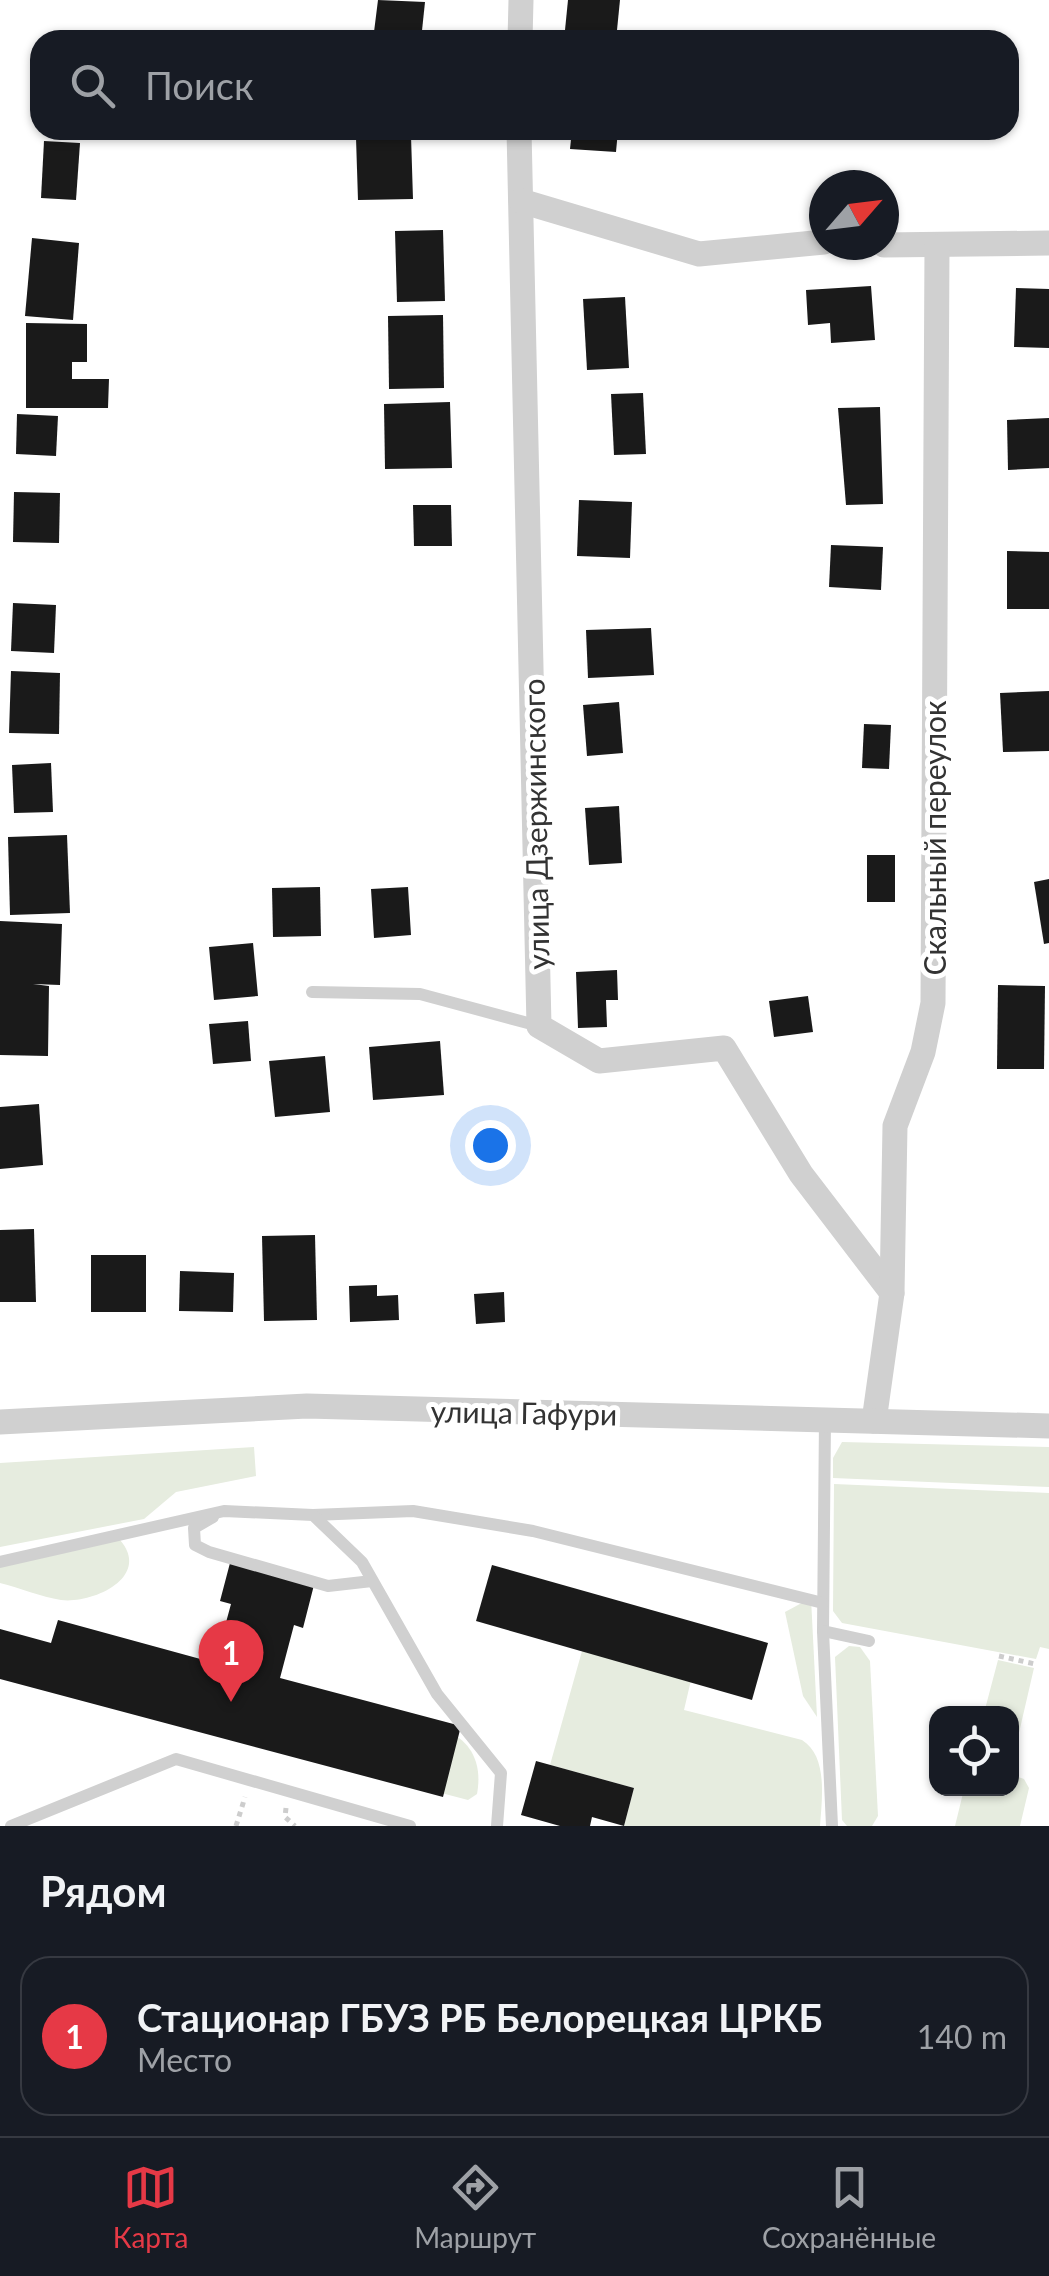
<!DOCTYPE html>
<html lang="ru">
<meta charset="utf-8">
<style>
:root{--surface:#171b24;--page:#242831;--text:#f1f3f6;--muted:#9ea1a6;--line:#363941;--accent:#e63946}
body{margin:0;font-family:Lato,sans-serif;background:var(--page);color:var(--text)}
.controls{position:absolute;right:30px;bottom:30px;display:grid;overflow:hidden;border-radius:20px;box-shadow:0 2px 8px #0004}
.controls button{width:90px;height:90px;display:grid;place-items:center;padding:0;border:0;border-bottom:2px solid var(--line);background:var(--surface);color:var(--text);font:50px sans-serif}
.compass{position:absolute;left:809px;top:170px;width:90px;height:90px;border-radius:50%;background:var(--surface);box-shadow:0 2px 8px #0004;rotate:62deg}
.you{position:absolute;left:490px;top:1145px;width:35px;height:35px;margin:-25px;border:8px solid #fff;border-radius:50%;background:#1a73e8;box-shadow:0 0 0 15px #1a73e833}
.badge{display:grid;place-items:center;width:65px;height:65px;border-radius:50%;background:var(--accent);color:#fff;font-size:32px;font-weight:700}
.pin{position:absolute;translate:-50% -82px;filter:drop-shadow(0 2px 5px #0008)}
.pin::after{content:'';position:absolute;top:52px;width:35px;height:30px;background:inherit;clip-path:polygon(0 0,100% 0,50% 100%)}
.list{margin:0;padding:0;list-style:none}
h2{display:flex;justify-content:space-between;align-items:center;height:130px;margin:0;padding:0 40px;font-size:42px}
h2 small{font-size:32px;font-weight:400;color:var(--muted)}
.list li{display:grid;grid-template-columns:65px 1fr auto;gap:30px;align-items:center;box-sizing:border-box;height:160px;margin:0 20px 20px;padding:0 20px;border:2px solid var(--line);border-radius:30px}
.list b{display:block;font-size:38px;white-space:nowrap}
.list p{margin:0;font-size:32px;white-space:nowrap;color:var(--muted)}
.list em{font-size:32px;font-style:normal;color:var(--muted)}
.icon{flex:none;width:55px;height:55px;fill:none;stroke:currentColor;stroke-width:2;stroke-linecap:round;stroke-linejoin:round}
.map{position:relative;flex:none;width:1049px;height:1826px;overflow:hidden}
.search{position:absolute;background:var(--surface);box-shadow:0 2px 8px #0004;left:30px;right:30px;top:30px;height:110px;display:flex;align-items:center;gap:25px;box-sizing:border-box;padding:0 35px;border-radius:30px;color:var(--muted);font-size:38px}
.sheet{height:310px;background:var(--surface)}
nav{display:flex;justify-content:space-around;align-items:center;box-sizing:border-box;height:140px;border-top:2px solid var(--line);background:var(--surface);font-size:28px;color:var(--muted)}
nav a{display:grid;justify-items:center;gap:5px}
nav .on{color:var(--accent)}
.map>svg:first-child{display:block}
</style>
<div class="map">
<svg width="1049" height="1826" viewBox="0 0 1049 1826">
<rect width="100%" height="100%" fill="#fff"/>
<g fill="#e6ecdf">
<path d="M 842,1442 L 1049,1447 L 1049,1487 L 833,1478 L 833,1458 Z"/>
<path d="M 254,1447 L 256,1476 L 176,1492 L 144,1519 L 0,1547 L 0,1463 Z"/>
<path d="M 834,1484 L 1049,1493 L 1049,1649 L 1040,1647 L 1036,1659 L 842,1623 L 833,1611 Z"/>
<path d="M 120,1540 C 152,1577 93,1604 61,1600 C 41,1597 20,1588 0,1583 L 0,1562 Z"/>
<path d="M 811,1598 L 817,1717 L 803,1696 L 785,1612 Z"/>
<path d="M 849,1646 L 860,1647 L 870,1661 L 878,1816 L 872,1826 L 847,1826 L 842,1820 L 835,1657 Z"/>
<path d="M 582,1651 L 691,1680 L 684,1710 L 802,1740 C 828,1756 822,1798 820,1826 L 624,1826 L 634,1788 L 550,1765 Z"/>
<path d="M 998,1660 L 1034,1668 L 1012,1763 L 1012,1714 L 984,1713 Z"/>
<path d="M 449,1732 C 474,1744 482,1767 477,1794 L 468,1800 L 407,1784 Z"/>
<path d="M 1012,1775 L 1024,1779 L 1029,1788 L 1020,1826 L 955,1826 L 964,1789 L 1012,1788 Z"/>
</g>
<g fill="#1a1a1a">
<path d="M 378,0 L 425,2 L 421,40 L 373,40 Z"/>
<path d="M 568,0 L 620,0 L 616,40 L 564,40 Z"/>
<path d="M 37,47 L 40,47 L 40,115 L 34,115 Z"/>
<path d="M 572,130 L 618,130 L 616,152 L 570,149 Z"/>
<path d="M 411,136 L 413,199 L 358,200 L 356,138 Z"/>
<path d="M 44,141 L 80,143 L 76,200 L 41,198 Z"/>
<path d="M 443,230 L 445,301 L 397,302 L 395,231 Z"/>
<path d="M 32,238 L 79,243 L 73,320 L 25,316 Z"/>
<path d="M 871,286 L 875,340 L 831,343 L 830,323 L 808,325 L 806,290 Z"/>
<path d="M 1016,288 L 1049,289 L 1049,348 L 1014,347 Z"/>
<path d="M 625,297 L 629,368 L 587,370 L 583,299 Z"/>
<path d="M 443,315 L 444,388 L 389,389 L 388,316 Z"/>
<path d="M 26,323 L 87,324 L 87,362 L 72,362 L 72,379 L 109,379 L 108,408 L 26,408 Z"/>
<path d="M 643,393 L 646,454 L 614,455 L 611,394 Z"/>
<path d="M 450,402 L 452,468 L 385,469 L 384,404 Z"/>
<path d="M 880,407 L 883,504 L 846,505 L 838,408 Z"/>
<path d="M 17,414 L 58,416 L 56,456 L 16,454 Z"/>
<path d="M 1049,418 L 1049,468 L 1008,470 L 1007,420 Z"/>
<path d="M 14,492 L 60,493 L 59,543 L 13,542 Z"/>
<path d="M 579,500 L 632,502 L 630,558 L 577,556 Z"/>
<path d="M 413,505 L 451,505 L 452,546 L 414,546 Z"/>
<path d="M 831,545 L 883,547 L 881,590 L 829,587 Z"/>
<path d="M 1007,551 L 1049,552 L 1049,609 L 1007,609 Z"/>
<path d="M 13,603 L 56,605 L 54,653 L 11,651 Z"/>
<path d="M 651,628 L 654,675 L 588,678 L 586,630 Z"/>
<path d="M 11,671 L 60,673 L 59,734 L 9,733 Z"/>
<path d="M 1049,691 L 1049,751 L 1003,752 L 1000,693 Z"/>
<path d="M 619,702 L 623,753 L 587,756 L 583,705 Z"/>
<path d="M 864,724 L 891,725 L 889,769 L 862,768 Z"/>
<path d="M 51,763 L 53,812 L 14,813 L 12,765 Z"/>
<path d="M 619,806 L 622,863 L 589,865 L 585,808 Z"/>
<path d="M 67,835 L 70,913 L 10,915 L 8,837 Z"/>
<rect x="867" y="855" width="28" height="47"/>
<path d="M 1049,879 L 1049,943 L 1044,944 L 1034,882 Z"/>
<path d="M 320,887 L 321,936 L 273,937 L 272,888 Z"/>
<path d="M 408,887 L 411,935 L 374,938 L 371,889 Z"/>
<path d="M 0,921 L 62,924 L 60,985 L 33,984 L 49,986 L 48,1056 L 0,1055 Z"/>
<path d="M 253,943 L 258,996 L 214,1000 L 209,947 Z"/>
<path d="M 617,970 L 618,1000 L 606,1000 L 607,1027 L 578,1028 L 576,972 Z"/>
<path d="M 998,985 L 1045,986 L 1044,1069 L 997,1069 Z"/>
<path d="M 808,996 L 813,1032 L 774,1037 L 769,1001 Z"/>
<path d="M 248,1021 L 251,1061 L 213,1064 L 209,1024 Z"/>
<path d="M 440,1041 L 444,1095 L 373,1100 L 369,1047 Z"/>
<path d="M 325,1056 L 330,1112 L 275,1117 L 269,1061 Z"/>
<path d="M 39,1104 L 43,1165 L 0,1169 L 0,1107 Z"/>
<path d="M 34,1229 L 36,1302 L 0,1302 L 0,1230 Z"/>
<path d="M 315,1235 L 317,1320 L 264,1321 L 262,1236 Z"/>
<rect x="91" y="1255" width="55" height="57"/>
<path d="M 180,1271 L 234,1273 L 233,1312 L 179,1311 Z"/>
<path d="M 377,1285 L 377,1296 L 398,1295 L 399,1320 L 350,1322 L 349,1286 Z"/>
<path d="M 504,1292 L 505,1322 L 476,1324 L 474,1294 Z"/>
<path d="M 230,1563 L 314,1585 L 303,1628 L 294,1625 L 280,1678 L 461,1726 L 443,1797 L 0,1679 L 0,1629 L 51,1643 L 58,1620 L 215,1663 L 231,1604 L 220,1601 Z"/>
<path d="M 492,1565 L 768,1643 L 752,1700 L 476,1621 Z"/>
<path d="M 536,1761 L 634,1788 L 624,1826 L 592,1817 L 590,1826 L 560,1826 L 521,1815 Z"/>
</g>
<g fill="none" stroke-linecap="round" stroke-linejoin="round">
<g stroke="#cdcdcd" stroke-width="5" stroke-dasharray="5 5" stroke-linecap="butt">
<path d="M 999,1656 L 1035,1664"/>
<path d="M 286,1808 L 285,1817 L 295,1826"/>
<path d="M 236,1826 L 245,1797"/>
</g>
<g stroke="#d0d0d0" stroke-width="12">
<path d="M 312,992 L 420,994 L 539,1026"/>
<path d="M 825,1419 L 823,1631 L 832,1826"/>
<path d="M 313,1515 L 413,1511 L 533,1531 L 823,1603"/>
<path d="M 213,1517 L 194,1528 L 195,1545 L 209,1552 L 328,1586 L 372,1581"/>
<path d="M 0,1562 L 224,1511 L 313,1515 L 362,1562 L 437,1694 L 501,1773 L 497,1826"/>
<path d="M 823,1631 L 869,1641"/>
<path d="M 11,1826 L 176,1759 L 410,1826"/>
</g>
<g stroke="#d0d0d0" stroke-width="25">
<path d="M 520,40 L 521,0"/>
<path d="M 519,130 L 539,1026 L 599,1061 L 724,1048 L 801,1174 L 892,1293"/>
<path d="M 521,201 L 699,254 L 824,242"/>
<path d="M 884,245 L 1049,243"/>
<path d="M 874,1421 L 892,1293 L 895,1126 L 923,1052 L 933,1003 L 937,247"/>
<path d="M 0,1422 L 307,1406 L 1049,1426"/>
</g>
</g>
<g text-anchor="middle" dominant-baseline="central" stroke-width="10" stroke-linejoin="round" paint-order="stroke">
<g font-size="30" fill="#333" stroke="#fff">
<text transform="translate(535 824) rotate(-91)">улица Дзержинского</text>
<text transform="translate(934 838) rotate(-90)">Скальный переулок</text>
<text transform="translate(524 1412) rotate(1)">улица Гафури</text>
</g>
</g>
</svg>
<div class="controls">
<button><svg class="icon" aria-label="locate" viewBox="0 0 24 24"><circle cx="12" cy="12" r="6"/><path d="M12 2v4M12 18v4M2 12h4M18 12h4"/></svg></button>
</div>
<svg class="compass" viewBox="-18 -18 36 36"><path d="M0-13l5 13h-10z" fill="#e53935"/><path d="M0 13l5-13h-10z" fill="#9ea1a6"/></svg>
<div class="you"></div>
<div class="pin badge" style="left:231px;top:1702px">1</div>
<div class="search"><svg class="icon" aria-label="search" viewBox="0 0 24 24"><circle cx="10" cy="10" r="6"/><path d="M15 15l6 6"/></svg>Поиск</div>
</div>
<section class="sheet">
<h2>Рядом<small></small></h2>
<ul class="list">
<li><span class="badge">1</span><div><b>Стационар ГБУЗ РБ Белорецкая ЦРКБ</b><p>Место</p></div><em>140 m</em></li>
</ul>
</section>
<nav>
<a class="on"><svg class="icon" aria-label="map" viewBox="0 0 24 24"><path d="M3 6l6-2 6 2 6-2v14l-6 2-6-2-6 2zM9 4v14M15 6v14"/></svg>Карта</a>
<a><svg class="icon" aria-label="directions" viewBox="0 0 24 24"><path d="M12 3l9 9-9 9-9-9zM9 14v-3h6M13 9l2 2-2 2"/></svg>Маршрут</a>
<a><svg class="icon" aria-label="saved" viewBox="0 0 24 24"><path d="M7 4h10v16l-5-4-5 4z"/></svg>Сохранённые</a>
</nav>
